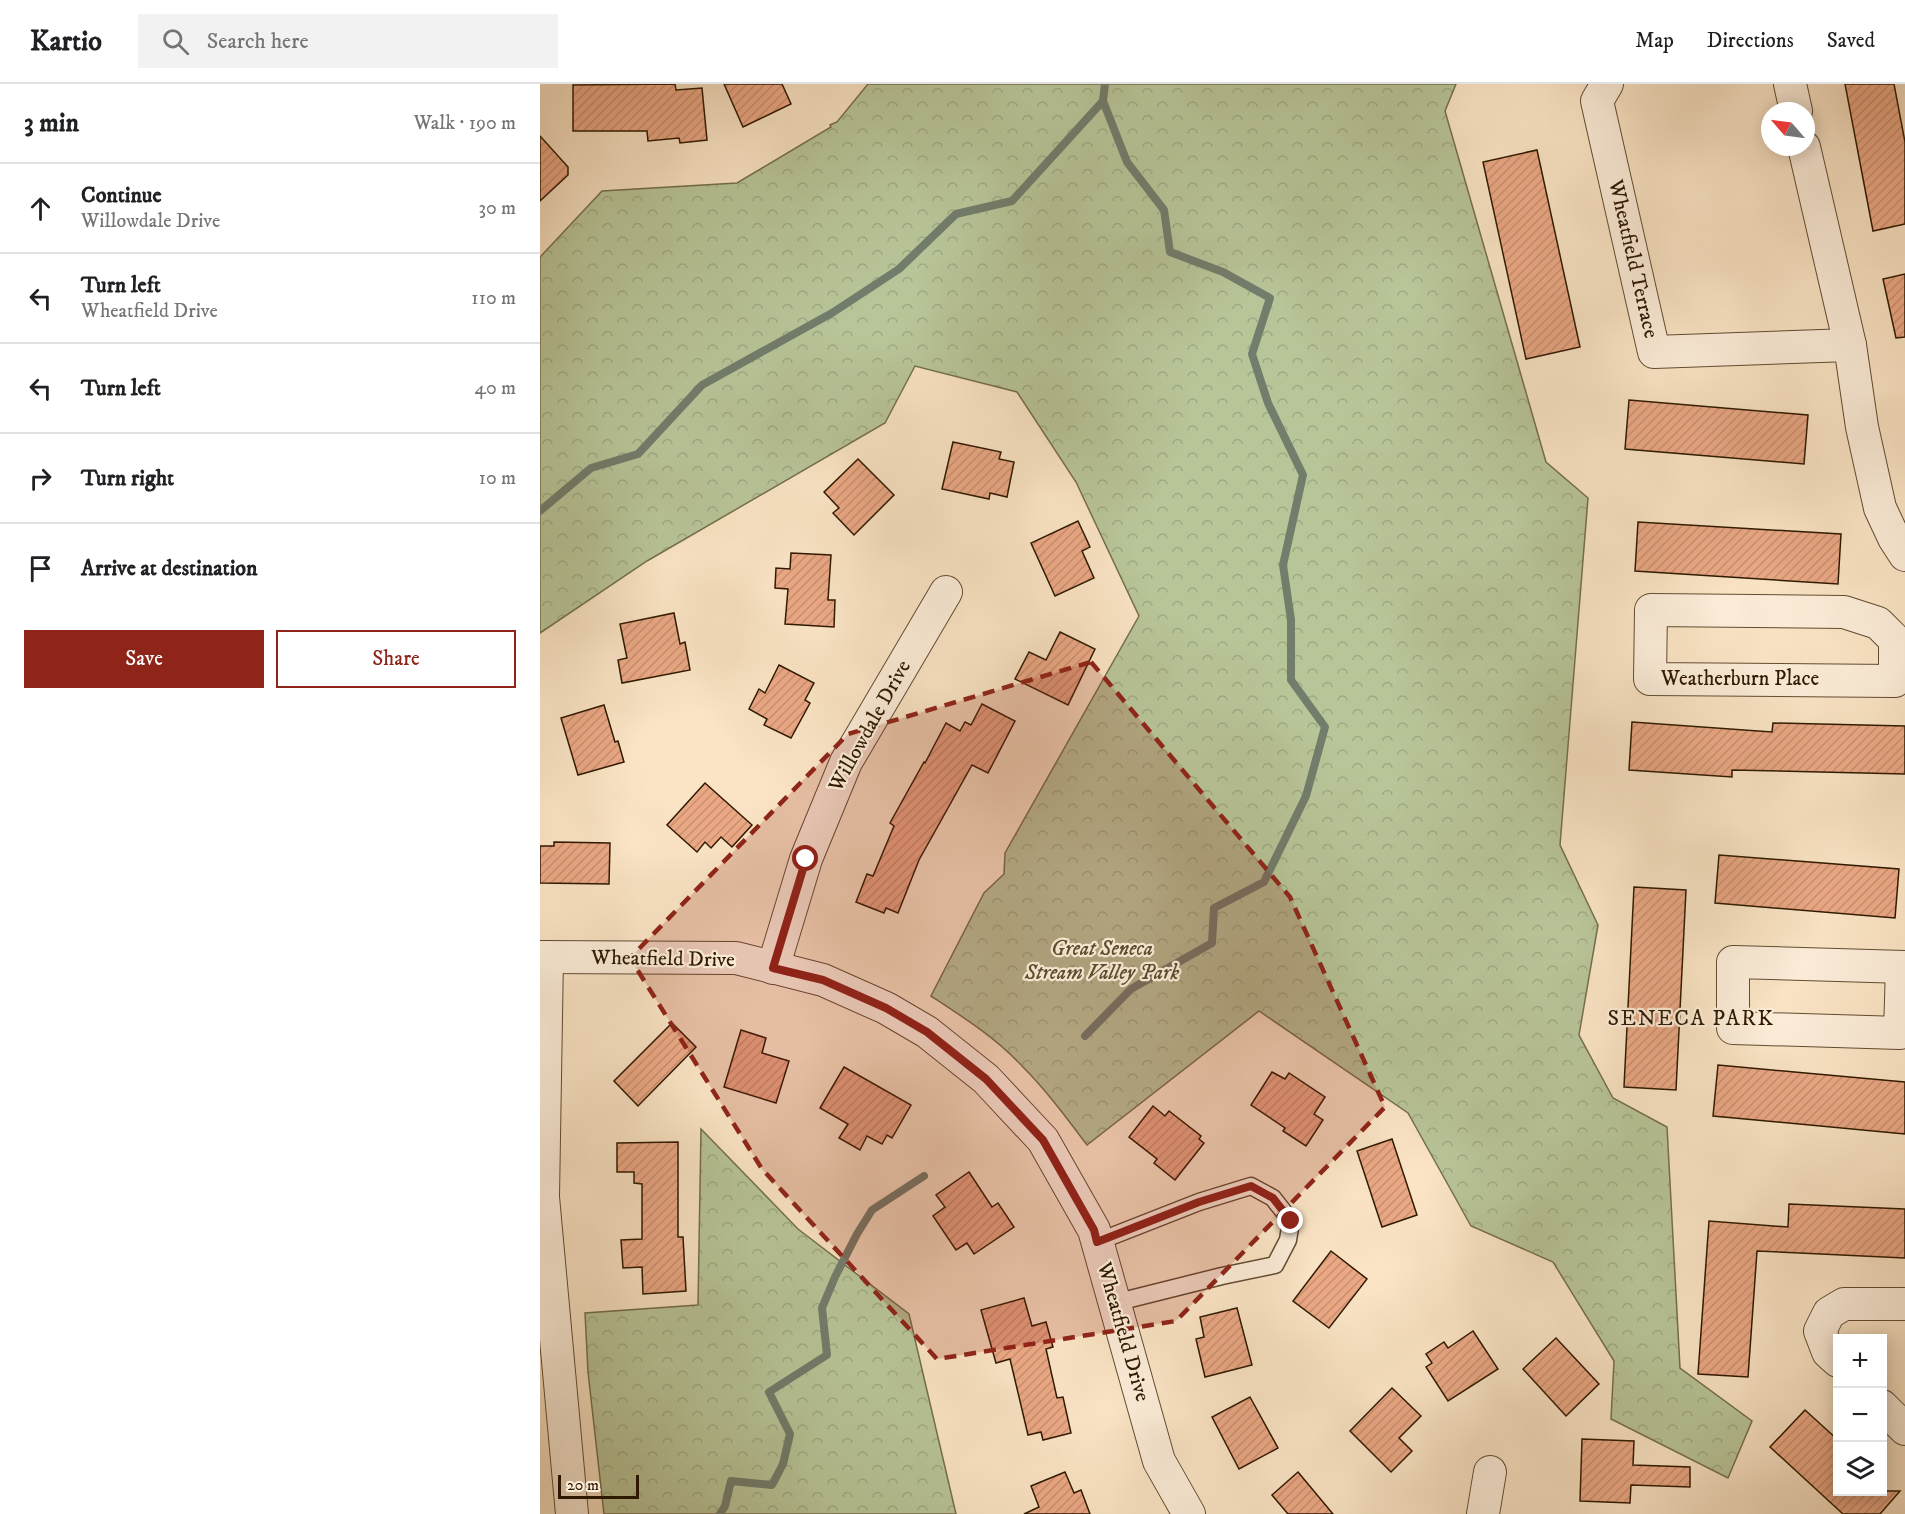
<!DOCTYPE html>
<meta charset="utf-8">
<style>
:root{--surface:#fff;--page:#f2f2f2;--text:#202124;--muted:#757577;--line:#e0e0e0;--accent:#8f2418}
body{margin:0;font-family:"IM FELL DW Pica",serif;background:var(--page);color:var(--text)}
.controls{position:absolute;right:18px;bottom:18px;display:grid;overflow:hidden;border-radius:0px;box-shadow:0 3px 15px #0003}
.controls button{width:54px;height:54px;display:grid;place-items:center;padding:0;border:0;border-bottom:2px solid var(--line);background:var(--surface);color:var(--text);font:30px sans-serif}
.compass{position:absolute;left:1221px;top:18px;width:54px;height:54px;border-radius:50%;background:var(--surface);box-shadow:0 3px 15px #0003;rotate:298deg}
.scale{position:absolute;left:18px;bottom:15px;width:81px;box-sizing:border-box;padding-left:6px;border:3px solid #2f1900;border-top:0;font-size:16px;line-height:21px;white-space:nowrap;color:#2f1900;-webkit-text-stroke:4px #fcedd9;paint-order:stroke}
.stop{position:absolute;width:18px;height:18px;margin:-14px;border:4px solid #8f2418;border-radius:50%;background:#fff}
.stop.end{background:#8f2418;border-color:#fff;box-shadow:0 2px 6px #0008}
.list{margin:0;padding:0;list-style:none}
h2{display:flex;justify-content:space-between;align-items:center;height:78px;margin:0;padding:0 24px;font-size:26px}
h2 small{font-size:20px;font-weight:400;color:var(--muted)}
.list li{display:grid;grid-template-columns:39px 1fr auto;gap:18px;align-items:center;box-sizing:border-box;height:90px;padding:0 24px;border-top:2px solid var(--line)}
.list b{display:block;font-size:22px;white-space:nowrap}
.list p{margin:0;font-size:20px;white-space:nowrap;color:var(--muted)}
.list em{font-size:20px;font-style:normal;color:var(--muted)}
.actions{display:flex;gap:12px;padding:18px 24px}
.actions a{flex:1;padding:14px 0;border:2px solid var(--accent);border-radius:0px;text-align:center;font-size:21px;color:var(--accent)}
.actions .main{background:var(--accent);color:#fff}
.icon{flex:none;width:33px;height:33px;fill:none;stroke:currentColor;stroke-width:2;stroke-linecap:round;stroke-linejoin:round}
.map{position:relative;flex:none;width:1365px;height:1430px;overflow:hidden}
header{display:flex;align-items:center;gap:36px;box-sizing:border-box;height:84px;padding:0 30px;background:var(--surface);border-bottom:2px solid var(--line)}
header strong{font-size:28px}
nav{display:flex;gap:33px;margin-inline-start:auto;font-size:21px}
.search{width:420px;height:54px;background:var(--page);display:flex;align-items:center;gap:15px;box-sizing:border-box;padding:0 21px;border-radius:0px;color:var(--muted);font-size:22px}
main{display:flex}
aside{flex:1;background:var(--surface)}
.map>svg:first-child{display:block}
</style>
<header>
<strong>Kartio</strong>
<div class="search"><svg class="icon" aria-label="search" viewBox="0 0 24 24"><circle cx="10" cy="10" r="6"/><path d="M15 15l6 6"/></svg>Search here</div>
<nav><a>Map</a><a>Directions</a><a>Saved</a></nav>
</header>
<main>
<aside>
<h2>3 min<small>Walk · 190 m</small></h2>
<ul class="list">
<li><svg class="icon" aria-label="ahead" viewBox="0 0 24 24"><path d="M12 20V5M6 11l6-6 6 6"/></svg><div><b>Continue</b><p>Willowdale Drive</p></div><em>30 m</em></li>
<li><svg class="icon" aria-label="left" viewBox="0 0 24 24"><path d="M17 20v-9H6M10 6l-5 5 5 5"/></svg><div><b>Turn left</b><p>Wheatfield Drive</p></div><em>110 m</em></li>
<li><svg class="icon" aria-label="left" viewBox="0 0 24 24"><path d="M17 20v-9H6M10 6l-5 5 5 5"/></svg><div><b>Turn left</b></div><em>40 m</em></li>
<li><svg class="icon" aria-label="right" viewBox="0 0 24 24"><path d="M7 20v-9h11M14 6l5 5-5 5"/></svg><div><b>Turn right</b></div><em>10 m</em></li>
<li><svg class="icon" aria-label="arrive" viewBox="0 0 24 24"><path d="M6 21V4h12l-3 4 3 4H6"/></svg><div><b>Arrive at destination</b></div></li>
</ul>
<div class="actions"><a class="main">Save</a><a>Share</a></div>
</aside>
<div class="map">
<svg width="1365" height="1430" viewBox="0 0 1365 1430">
<defs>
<pattern id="forest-crowns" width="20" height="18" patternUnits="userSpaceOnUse" patternTransform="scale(1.5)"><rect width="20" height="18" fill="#b8c599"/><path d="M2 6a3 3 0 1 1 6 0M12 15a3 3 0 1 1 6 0" fill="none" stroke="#9ea982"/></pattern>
<pattern id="building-hatch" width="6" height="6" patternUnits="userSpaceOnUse" patternTransform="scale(1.5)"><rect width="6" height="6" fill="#eba885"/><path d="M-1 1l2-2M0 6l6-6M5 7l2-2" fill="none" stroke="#ca9071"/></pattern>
</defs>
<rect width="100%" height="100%" fill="#fae4c5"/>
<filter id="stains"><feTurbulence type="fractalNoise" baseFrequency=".00333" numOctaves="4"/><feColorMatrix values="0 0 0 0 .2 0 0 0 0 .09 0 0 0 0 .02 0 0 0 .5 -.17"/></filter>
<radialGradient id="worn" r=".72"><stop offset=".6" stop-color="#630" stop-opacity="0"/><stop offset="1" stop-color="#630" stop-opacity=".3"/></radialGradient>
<g fill="url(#forest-crowns)" stroke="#746f4c" stroke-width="1.5">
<path d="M 328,0 L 916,0 L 905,27 L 1006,378 L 1048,414 L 1020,761 L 1058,841 L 1039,951 L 1073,1014 L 1127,1043 L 1140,1284 L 1212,1337 L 1188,1394 L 1071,1335 L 1074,1277 L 1013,1178 L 931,1142 L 868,1029 L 719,927 L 547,1061 C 526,1033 506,1006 482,982 C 456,954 423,933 391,912 L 444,809 L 464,790 L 465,769 L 599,532 L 536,398 L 477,308 L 375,282 L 345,339 L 107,477 L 0,549 L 0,173 L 62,107 L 197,99 L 291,43 L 290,41 L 297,38 Z"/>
<path d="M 161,1045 L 258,1145 L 369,1230 L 416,1430 L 64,1430 L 48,1288 L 45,1229 L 158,1221 Z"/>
</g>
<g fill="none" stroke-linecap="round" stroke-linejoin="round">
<g stroke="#727d6c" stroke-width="8">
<path d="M 0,427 L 51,384 L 98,370 L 162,301 L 292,229 L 359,185 L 416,130 L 472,117 L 563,17 L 565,0"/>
<path d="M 545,952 L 591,905 L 672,859 L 674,824 L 724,798 L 766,712 L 785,643 L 751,596 L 751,536 L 743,481 L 763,391 L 728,319 L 712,270 L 730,214 L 683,188 L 630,168 L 624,126 L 587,78 L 563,17"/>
<path d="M 180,1430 L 185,1422 L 191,1397 L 232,1401 L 243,1380 L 250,1350 L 229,1308 L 287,1271 L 282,1224 L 295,1193 L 317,1150 L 332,1126 L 384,1092"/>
</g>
</g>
<g fill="url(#building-hatch)" stroke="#2f1900" stroke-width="1.5">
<path d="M 135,0 L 136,6 L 162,4 L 167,56 L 140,59 L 139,54 L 108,57 L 107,47 L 33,47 L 33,1 Z"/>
<path d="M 184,0 L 242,0 L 251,20 L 203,43 Z"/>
<path d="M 1305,0 L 1354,0 L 1365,58 L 1365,140 L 1333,147 Z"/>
<path d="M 0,52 L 28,83 L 28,91 L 0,117 Z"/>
<path d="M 997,66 L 1040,263 L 986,275 L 943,78 Z"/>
<path d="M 1365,190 L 1365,253 L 1356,254 L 1343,195 Z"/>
<path d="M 1089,316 L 1268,331 L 1264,380 L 1085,365 Z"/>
<path d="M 413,358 L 461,368 L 459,375 L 474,378 L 467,413 L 450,409 L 449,415 L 402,405 Z"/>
<path d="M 318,375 L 354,411 L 314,451 L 293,429 L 299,424 L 284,408 Z"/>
<path d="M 538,437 L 550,463 L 542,467 L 554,494 L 515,512 L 491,459 Z"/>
<path d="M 1098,438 L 1301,450 L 1298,500 L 1095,487 Z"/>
<path d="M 251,469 L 291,471 L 288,516 L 295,516 L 294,543 L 245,540 L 248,505 L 235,504 L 236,484 L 250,485 Z"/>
<path d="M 134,529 L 140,560 L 145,558 L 150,586 L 82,599 L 78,576 L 87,574 L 80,540 Z"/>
<path d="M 520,548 L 555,565 L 528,621 L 475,595 L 489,568 L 506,576 Z"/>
<path d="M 239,581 L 274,599 L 265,616 L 270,619 L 251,654 L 224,641 L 227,635 L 209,625 L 219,605 L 225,609 Z"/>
<path d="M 442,620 L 475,637 L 448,689 L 432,681 L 379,776 L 358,829 L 346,824 L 344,829 L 316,818 L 327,790 L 333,792 L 354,742 L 350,739 L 384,678 L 385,679 L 406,639 L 420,647 L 425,638 L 431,641 Z"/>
<path d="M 64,621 L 75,658 L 78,657 L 84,678 L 38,691 L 21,634 Z"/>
<path d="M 1092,638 L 1232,648 L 1233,639 L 1365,642 L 1365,690 L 1192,686 L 1192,693 L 1089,686 Z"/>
<path d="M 165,699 L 212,741 L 192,763 L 181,753 L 171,764 L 165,758 L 157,768 L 127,741 Z"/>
<path d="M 14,758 L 70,759 L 69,800 L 0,799 L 0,762 L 14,762 Z"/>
<path d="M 1179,771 L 1359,785 L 1355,834 L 1175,819 Z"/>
<path d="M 1094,803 L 1146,806 L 1136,1006 L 1084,1003 Z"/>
<path d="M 132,939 L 156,963 L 98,1022 L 74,997 Z"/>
<path d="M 201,946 L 226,954 L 222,969 L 249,977 L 236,1019 L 184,1003 Z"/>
<path d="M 1178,981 L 1365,998 L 1365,1050 L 1173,1032 Z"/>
<path d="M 304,983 L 371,1021 L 352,1054 L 347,1051 L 342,1060 L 327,1052 L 320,1066 L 299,1054 L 308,1040 L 280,1024 Z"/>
<path d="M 732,988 L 745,995 L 749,989 L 785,1013 L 774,1030 L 783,1036 L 766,1062 L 743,1047 L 745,1044 L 711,1021 Z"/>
<path d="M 613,1022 L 625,1032 L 629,1027 L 661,1052 L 659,1055 L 664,1059 L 635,1096 L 614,1079 L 617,1075 L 589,1053 Z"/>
<path d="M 852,1055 L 877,1131 L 842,1143 L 817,1067 Z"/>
<path d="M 138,1058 L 138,1153 L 143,1153 L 146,1207 L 103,1210 L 102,1183 L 83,1184 L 81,1156 L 102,1155 L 102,1100 L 94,1099 L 94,1088 L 77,1088 L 77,1059 Z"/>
<path d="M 429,1088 L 452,1123 L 458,1119 L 474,1143 L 434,1170 L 427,1159 L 416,1166 L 393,1132 L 405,1123 L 396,1111 Z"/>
<path d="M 1249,1120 L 1365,1125 L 1365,1174 L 1217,1167 L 1208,1293 L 1158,1290 L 1169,1137 L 1248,1143 Z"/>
<path d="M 791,1167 L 827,1195 L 789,1244 L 753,1217 Z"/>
<path d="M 484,1214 L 492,1242 L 506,1238 L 513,1263 L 506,1265 L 517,1314 L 523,1313 L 531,1349 L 503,1356 L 501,1348 L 488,1351 L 470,1275 L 456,1279 L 441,1226 Z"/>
<path d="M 697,1224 L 712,1281 L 665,1293 L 656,1255 L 664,1253 L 660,1233 Z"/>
<path d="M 933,1247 L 958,1285 L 908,1317 L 886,1283 L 892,1279 L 886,1270 L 904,1258 L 908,1264 Z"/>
<path d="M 1016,1254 L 1059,1300 L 1026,1332 L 983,1285 Z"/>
<path d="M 852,1304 L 881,1332 L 859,1354 L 872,1367 L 851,1388 L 810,1347 Z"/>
<path d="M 710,1313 L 738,1364 L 699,1385 L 672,1333 Z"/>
<path d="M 1265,1326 L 1298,1356 L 1298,1407 L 1360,1407 L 1340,1430 L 1303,1430 L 1230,1363 Z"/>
<path d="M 1042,1355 L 1094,1357 L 1093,1381 L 1150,1383 L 1150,1403 L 1091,1401 L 1090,1419 L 1040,1417 Z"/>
<path d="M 525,1388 L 534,1409 L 541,1406 L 550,1430 L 484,1430 L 499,1423 L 491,1402 Z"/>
<path d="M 758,1388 L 793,1430 L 748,1430 L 732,1411 Z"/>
</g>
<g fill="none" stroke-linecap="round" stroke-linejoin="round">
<defs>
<path id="lane" d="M 557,1158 L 659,1118 L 711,1102 L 733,1114 L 751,1137 L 748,1156 L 735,1181 L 682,1192 L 574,1219"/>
<g id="street">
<path d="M 1067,0 L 1057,17 L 1114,268 L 1310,261"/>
<path d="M 1250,0 L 1256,27"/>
<path d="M 1264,63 L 1310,261 L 1322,343 L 1340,424 L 1354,454 L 1365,471"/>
<path d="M 1111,526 L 1304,528 L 1338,539 L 1355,556 L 1355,597 L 1110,595 Z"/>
<path d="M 0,873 L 196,874 L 283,896 L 346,924 L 387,948 L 446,995 L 503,1056 L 554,1146 L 619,1377 L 649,1430"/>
<path d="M 7,873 L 3,1113 L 32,1430"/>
<path d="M 1362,883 L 1360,949 L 1193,944 L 1193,878 L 1365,883"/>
<path d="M 233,884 L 266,775 L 306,678 L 406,508"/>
<path d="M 1298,1277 L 1288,1268 L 1280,1247 L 1289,1229 L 1304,1220 L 1365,1220"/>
<path d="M 1342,1322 L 1365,1345"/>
<path d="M 943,1430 L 950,1388"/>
</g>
</defs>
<use href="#lane" stroke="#624c31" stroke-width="19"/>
<use href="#street" stroke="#624c31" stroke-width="34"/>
<use href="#lane" stroke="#fcedd9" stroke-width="16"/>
<use href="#street" stroke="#fcedd9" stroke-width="32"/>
</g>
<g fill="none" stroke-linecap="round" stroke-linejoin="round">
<path stroke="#8f2418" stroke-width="8" d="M 266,775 L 233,884 L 283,896 L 346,924 L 387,948 L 446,995 L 503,1056 L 554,1146 L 557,1158 L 659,1118 L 711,1102 L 733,1114 L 751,1137"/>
</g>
<path fill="#8f2418" fill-opacity="0.2" stroke="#8f2418" stroke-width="4.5" stroke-dasharray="12 8" stroke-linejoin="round" d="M 551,578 L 750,813 L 845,1023 L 636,1237 L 397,1275 L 222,1085 L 90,874 L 308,650 Z"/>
<g text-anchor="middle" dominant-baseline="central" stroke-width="4.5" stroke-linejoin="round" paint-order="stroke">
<g font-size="21" fill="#2f1900" stroke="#fcedd9">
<text transform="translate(1093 175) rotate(77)">Wheatfield Terrace</text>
<text x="1200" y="595">Weatherburn Place</text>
<text transform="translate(330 642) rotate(-61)">Willowdale Drive</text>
<text transform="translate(123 875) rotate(1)">Wheatfield Drive</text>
<text transform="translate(583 1248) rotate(74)">Wheatfield Drive</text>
</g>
<g font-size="21" font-style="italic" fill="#584d2e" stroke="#fcedd9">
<text x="562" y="865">Great Seneca<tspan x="562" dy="24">Stream Valley Park</tspan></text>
</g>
<g font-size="22" letter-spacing="1.5" fill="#2f1900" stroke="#fcedd9">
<text x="1151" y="934">SENECA PARK</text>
</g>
</g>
<rect width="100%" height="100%" filter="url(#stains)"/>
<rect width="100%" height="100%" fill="url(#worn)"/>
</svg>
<div class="controls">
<button>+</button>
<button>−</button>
<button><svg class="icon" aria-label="layers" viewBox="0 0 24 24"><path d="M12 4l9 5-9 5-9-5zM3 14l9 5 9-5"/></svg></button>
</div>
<svg class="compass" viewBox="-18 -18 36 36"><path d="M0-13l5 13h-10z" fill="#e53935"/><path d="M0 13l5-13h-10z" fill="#757577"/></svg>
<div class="scale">20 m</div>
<div class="stop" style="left:266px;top:775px"></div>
<div class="stop end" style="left:751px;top:1137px"></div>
</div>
</main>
